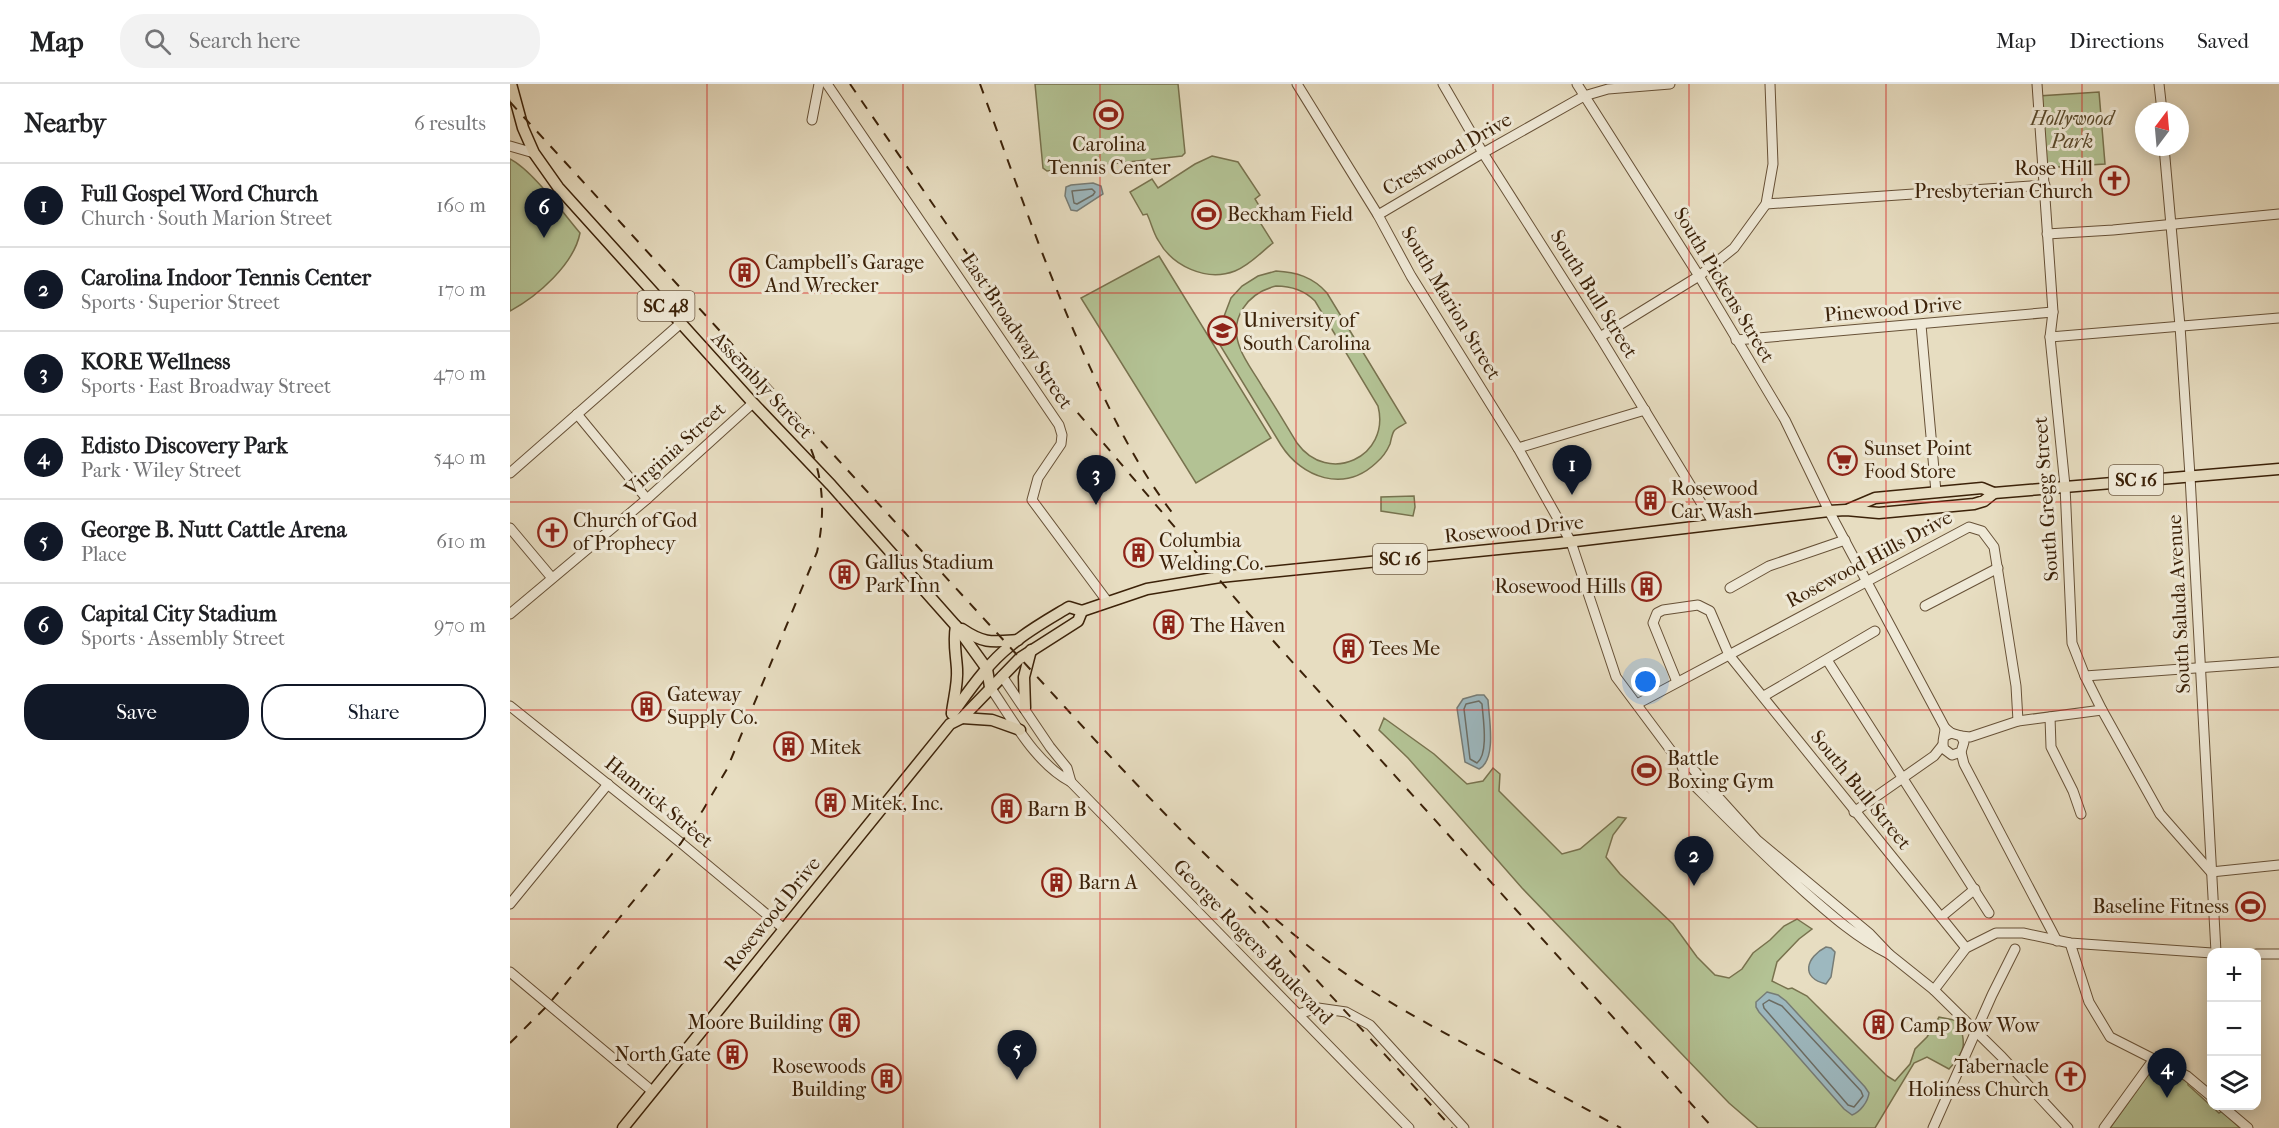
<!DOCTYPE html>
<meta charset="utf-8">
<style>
:root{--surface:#fff;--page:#f2f2f2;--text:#202124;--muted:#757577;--line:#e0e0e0;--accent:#111827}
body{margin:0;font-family:"IM FELL French Canon",serif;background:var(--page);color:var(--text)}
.controls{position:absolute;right:18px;bottom:18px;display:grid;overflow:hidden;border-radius:12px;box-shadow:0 3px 15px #0003}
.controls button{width:54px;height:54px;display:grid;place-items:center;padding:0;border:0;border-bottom:2px solid var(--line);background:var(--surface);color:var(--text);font:30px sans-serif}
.compass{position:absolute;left:1625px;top:18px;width:54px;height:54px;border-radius:50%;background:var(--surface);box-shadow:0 3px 15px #0003;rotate:16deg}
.you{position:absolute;left:1136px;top:598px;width:21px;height:21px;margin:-15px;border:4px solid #fff;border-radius:50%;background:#1a73e8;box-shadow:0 0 0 9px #1a73e833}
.badge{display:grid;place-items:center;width:39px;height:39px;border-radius:50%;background:var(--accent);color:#fff;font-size:20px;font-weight:700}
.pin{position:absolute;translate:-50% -50px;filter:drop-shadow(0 2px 3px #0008)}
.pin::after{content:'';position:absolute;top:32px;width:21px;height:18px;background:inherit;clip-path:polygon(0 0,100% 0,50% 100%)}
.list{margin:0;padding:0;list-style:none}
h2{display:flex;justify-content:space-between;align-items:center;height:78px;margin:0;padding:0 24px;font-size:26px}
h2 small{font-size:20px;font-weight:400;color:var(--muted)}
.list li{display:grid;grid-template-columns:39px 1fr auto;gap:18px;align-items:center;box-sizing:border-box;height:84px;padding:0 24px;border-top:2px solid var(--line)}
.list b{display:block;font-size:22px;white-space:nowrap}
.list p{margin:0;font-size:20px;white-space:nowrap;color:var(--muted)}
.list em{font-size:20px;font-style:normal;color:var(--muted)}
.actions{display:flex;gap:12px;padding:18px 24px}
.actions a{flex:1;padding:14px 0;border:2px solid var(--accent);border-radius:24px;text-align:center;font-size:21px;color:var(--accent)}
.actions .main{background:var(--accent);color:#fff}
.icon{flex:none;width:33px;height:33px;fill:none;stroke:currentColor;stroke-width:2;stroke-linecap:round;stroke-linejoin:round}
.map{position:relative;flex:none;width:1769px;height:1044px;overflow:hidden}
header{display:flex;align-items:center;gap:36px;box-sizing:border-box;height:84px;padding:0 30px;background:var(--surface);border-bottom:2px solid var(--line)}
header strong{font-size:28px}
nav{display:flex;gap:33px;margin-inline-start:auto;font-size:21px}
.search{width:420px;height:54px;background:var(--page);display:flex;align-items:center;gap:15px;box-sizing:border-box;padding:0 21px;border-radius:24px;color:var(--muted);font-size:22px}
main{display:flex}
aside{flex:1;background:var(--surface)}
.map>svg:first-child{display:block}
</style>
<header>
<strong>Map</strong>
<div class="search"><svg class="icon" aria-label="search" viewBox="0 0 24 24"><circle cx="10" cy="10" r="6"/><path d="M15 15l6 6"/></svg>Search here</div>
<nav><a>Map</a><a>Directions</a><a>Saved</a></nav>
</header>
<main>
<aside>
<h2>Nearby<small>6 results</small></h2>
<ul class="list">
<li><span class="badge">1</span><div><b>Full Gospel Word Church</b><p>Church · South Marion Street</p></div><em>160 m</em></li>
<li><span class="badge">2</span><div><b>Carolina Indoor Tennis Center</b><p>Sports · Superior Street</p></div><em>170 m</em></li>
<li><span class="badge">3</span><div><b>KORE Wellness</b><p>Sports · East Broadway Street</p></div><em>470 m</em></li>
<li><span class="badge">4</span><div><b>Edisto Discovery Park</b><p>Park · Wiley Street</p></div><em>540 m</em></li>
<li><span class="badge">5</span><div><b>George B. Nutt Cattle Arena</b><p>Place</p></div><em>610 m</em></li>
<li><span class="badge">6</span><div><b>Capital City Stadium</b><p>Sports · Assembly Street</p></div><em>970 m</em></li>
</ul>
<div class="actions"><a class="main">Save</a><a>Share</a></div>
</aside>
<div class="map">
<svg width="1769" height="1044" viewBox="0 0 1769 1044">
<rect width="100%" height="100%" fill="#e7ddc1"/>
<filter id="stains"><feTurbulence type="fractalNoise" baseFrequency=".00333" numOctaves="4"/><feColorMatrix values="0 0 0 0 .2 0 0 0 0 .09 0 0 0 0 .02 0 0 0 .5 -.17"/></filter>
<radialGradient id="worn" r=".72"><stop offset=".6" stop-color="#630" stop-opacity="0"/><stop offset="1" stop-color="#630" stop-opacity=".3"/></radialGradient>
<g fill="#b3c294" stroke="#78724e" stroke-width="1.5" fill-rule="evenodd">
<path d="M 525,0 L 668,0 L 675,69 L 672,72 L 537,87 L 533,84 Z"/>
<path d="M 1589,8 L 1595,80 L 1533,84 L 1528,12 Z"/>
<path d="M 702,72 L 728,78 L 750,111 L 745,115 L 757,135 L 751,140 L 763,159 C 750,169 740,181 725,187 C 696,198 662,182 648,156 C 643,148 641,138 637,130 L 633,131 L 620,108 L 642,95 L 648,104 L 685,80 Z"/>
<path d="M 0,75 C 22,86 53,129 70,149 C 64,180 28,212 0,227 Z"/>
<path d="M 649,172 L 761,354 L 686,399 L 571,214 Z"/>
<path d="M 766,187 C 786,188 803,193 817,209 L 896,339 C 893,341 886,344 884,347 C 882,350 881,356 880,360 C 877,367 872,374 866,379 C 834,409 792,394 771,361 L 699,243 L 713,235 L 721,214 L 732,202 L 748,192 ZM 766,202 C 781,202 794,206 805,217 L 868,322 C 881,373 818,402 787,359 C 776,341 765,322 753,304 C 746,291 735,278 730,264 C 718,234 738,209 766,202 Z"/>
<path d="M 904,412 L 905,423 L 903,432 L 871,427 L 871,413 Z"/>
<path d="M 874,634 L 924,670 L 957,700 L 973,697 L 983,684 L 990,690 L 989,707 L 1052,770 L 1070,765 L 1108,733 L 1116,734 L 1103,751 L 1096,773 L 1110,790 L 1163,840 L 1187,873 L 1205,891 L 1219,894 L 1232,885 L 1243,869 L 1260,856 L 1274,842 L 1287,835 L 1302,845 L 1289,855 L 1267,878 L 1262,897 L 1278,905 L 1282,904 L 1297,912 L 1377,992 L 1385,997 L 1400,980 L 1405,965 L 1417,953 L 1429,933 L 1449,937 C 1456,960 1456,967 1439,985 L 1417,973 L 1404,979 L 1365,1044 L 1248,1044 L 1219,1019 L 1012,804 L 898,674 L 869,646 Z"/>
<path d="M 1649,983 L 1665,989 L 1678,998 L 1678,1001 L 1709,1029 L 1712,1027 L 1730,1044 L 1600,1044 L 1639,989 Z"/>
</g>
<g fill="#9db8bf" stroke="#767c76" stroke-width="1.5">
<path d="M 583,99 L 591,102 L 593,110 L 567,127 L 561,126 L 555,112 L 556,103 L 561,101 Z"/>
<path d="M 967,611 L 974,611 L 978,616 C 979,634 987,676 969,685 L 955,678 L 947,624 L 953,615 Z"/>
<path d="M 1316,863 L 1321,864 L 1325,868 L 1321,893 L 1316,900 C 1290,894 1296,873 1316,863 Z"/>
<path d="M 1257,908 L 1268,911 L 1276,917 L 1355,1003 L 1359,1009 C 1358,1018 1350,1028 1342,1031 L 1334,1025 L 1249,928 L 1246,923 L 1246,918 Z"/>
</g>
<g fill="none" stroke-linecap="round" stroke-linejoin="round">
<g stroke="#6c6d64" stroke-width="1.5">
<path d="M 582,105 L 585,108 L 583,111 L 567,120 L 564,119 L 562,107 Z"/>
<path d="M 969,617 L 972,620 C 973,634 979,670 967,679 L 960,675 L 954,625 L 956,620 Z"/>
<path d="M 1259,916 L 1272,922 L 1351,1007 L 1353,1012 L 1344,1023 L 1338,1021 L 1254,924 L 1253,920 Z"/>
</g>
<defs>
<g id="minor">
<path d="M 317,0 L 549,341 L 552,351 L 551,360 L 528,394 L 522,416 L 597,517"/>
<path d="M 787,0 L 868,131 L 901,192 L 1008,364 L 1061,458 L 1106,593 L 1171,680 L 1176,693 C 1215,732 1253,771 1295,808 C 1321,831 1347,854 1379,870 L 1360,850 L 1247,756 L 1182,684 L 1171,680"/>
<path d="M 933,0 L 973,69 L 1090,253 L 1204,440"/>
<path d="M 1067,0 L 1189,192 L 1275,336 L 1319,427 L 1435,644 L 1441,649"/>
<path d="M 1527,0 L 1543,228 L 1540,253 L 1555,402 L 1562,559 L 1575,592 L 1592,626 L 1650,730 L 1701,788 L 1769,781"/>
<path d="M 1649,0 L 1652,27"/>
<path d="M 302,36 L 309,0"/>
<path d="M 0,62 L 24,69"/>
<path d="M 1654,63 L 1670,242 L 1680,392 L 1706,868"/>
<path d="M 1256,120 L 1535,101"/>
<path d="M 868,131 L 973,69 L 1074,12 L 1098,5 L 1160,0"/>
<path d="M 1537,150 L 1603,146 L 1769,130"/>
<path d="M 1411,241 L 1426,408"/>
<path d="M 1090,253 L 1189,192 L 1224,164 L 1256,120 L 1263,80 L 1260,0"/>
<path d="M 1540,253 L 1769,234"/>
<path d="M 1226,256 L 1543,228"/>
<path d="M 67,330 L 137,415"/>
<path d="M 1008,364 L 1135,326"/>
<path d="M 0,389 L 171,239"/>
<path d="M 0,444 L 42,494"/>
<path d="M 1220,504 L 1259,482 L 1335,456"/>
<path d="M 1415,522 L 1488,484"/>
<path d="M 0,530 L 137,415 L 243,319"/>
<path d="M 1317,576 L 1479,829"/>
<path d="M 492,592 L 540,663 L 557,684 L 561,698"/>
<path d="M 1575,592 L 1769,578"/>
<path d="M 1167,598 L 1143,539 L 1147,529 L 1153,526 L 1188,521 L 1200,527 L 1219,571 L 1456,864"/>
<path d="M 480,603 C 503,636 525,679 561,698 L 899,1044"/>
<path d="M 1254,612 L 1365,547"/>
<path d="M 1127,620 L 1459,443 L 1472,447 L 1484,463 L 1506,602 L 1508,637"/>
<path d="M 0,622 L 171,759 L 273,844"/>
<path d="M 1540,633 L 1541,663 L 1563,707 L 1571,730"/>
<path d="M 1435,644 C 1435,652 1431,658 1434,665 L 1442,671 L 1451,668 L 1454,658 L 1451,652 L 1441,649 L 1435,652"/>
<path d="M 1451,652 L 1460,653 L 1508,637 L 1592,626"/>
<path d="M 1451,668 L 1454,680 L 1547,857"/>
<path d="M 1344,728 L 1424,672 L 1432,662"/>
<path d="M 0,820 L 98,700"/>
<path d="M 1431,833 L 1465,805"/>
<path d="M 1560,859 L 1579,918 L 1600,953 L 1677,992 L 1702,1013"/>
<path d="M 1379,870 L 1424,906 L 1456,864 L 1486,849 L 1513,849 L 1560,859 L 1702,869"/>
<path d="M 1746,870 L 1769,870"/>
<path d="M 0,888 L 142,1007"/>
<path d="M 1424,906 L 1492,973 L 1558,1044"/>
<path d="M 788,930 L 808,924 L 836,928 L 860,941 L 954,1044"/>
<path d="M 1712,1022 L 1738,1044"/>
<path d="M 1423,1044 L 1482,911 L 1505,865"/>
<path d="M 1594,1044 L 1644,975"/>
</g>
<g id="major">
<path d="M 1,0 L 13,44 L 24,69 L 48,103 L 243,319 L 321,401 L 446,542 L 477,585 L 480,603"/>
<path d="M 1339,425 L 1365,414 L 1472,404 L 1484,409 L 1769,385"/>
<path d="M 452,545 C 474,560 482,558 508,556"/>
<path d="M 515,624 L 514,593 L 521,566"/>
<path d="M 442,628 C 444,613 448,599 447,585 C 446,569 443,558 446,542"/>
<path d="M 442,630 C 459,607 477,580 500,562 C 517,547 539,535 559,523 L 572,527 L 637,505 L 710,493 L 1049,459 L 1319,427 L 1336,426 L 1369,429 L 1464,420 L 1474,417 L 1484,409"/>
<path d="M 452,634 L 482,636 L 510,646"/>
<path d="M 113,1044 L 440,640 L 452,634 L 510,574 L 568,537 L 572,527"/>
</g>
</defs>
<use href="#minor" stroke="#675137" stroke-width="11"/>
<use href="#major" stroke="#3c2209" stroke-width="13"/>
<use href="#minor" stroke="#efe9d7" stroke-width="9"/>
<use href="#major" stroke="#e7ddc1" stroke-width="10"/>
<g stroke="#3c2209" stroke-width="2" stroke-dasharray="10 10" stroke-linecap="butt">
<path d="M 340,0 L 562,322 L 730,520 L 1203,1044"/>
<path d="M 470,0 C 503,90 534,180 573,268 C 599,325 625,381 664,431"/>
<path d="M 0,18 L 597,669 C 667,743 733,813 815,875 C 862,910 914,938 966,966 C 1015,992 1063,1018 1111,1044"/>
<path d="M 739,822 L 942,1044"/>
<path d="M 0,959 L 38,921 L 171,759 L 193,726 L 217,685 L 307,468 C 317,424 313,379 288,340"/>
</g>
</g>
<path fill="none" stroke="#d62828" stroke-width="1.5" stroke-opacity="0.55" d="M 197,0 L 197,1044M 393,0 L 393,1044M 590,0 L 590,1044M 786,0 L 786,1044M 983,0 L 983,1044M 1179,0 L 1179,1044M 1376,0 L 1376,1044M 1572,0 L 1572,1044M 0,209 L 1769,209M 0,418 L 1769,418M 0,626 L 1769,626M 0,835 L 1769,835"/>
<defs>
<symbol id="stadium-ring" viewBox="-11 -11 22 22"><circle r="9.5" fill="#efe9d7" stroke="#8f2418" stroke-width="1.5"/><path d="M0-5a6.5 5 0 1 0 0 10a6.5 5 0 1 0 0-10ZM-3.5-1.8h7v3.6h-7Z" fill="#8f2418"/></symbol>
<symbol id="church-ring" viewBox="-11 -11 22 22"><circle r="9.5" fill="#efe9d7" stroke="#8f2418" stroke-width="1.5"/><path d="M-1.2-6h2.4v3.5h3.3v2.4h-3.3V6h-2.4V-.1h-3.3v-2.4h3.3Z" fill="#8f2418"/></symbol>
<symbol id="building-ring" viewBox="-11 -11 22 22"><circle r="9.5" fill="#efe9d7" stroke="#8f2418" stroke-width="1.5"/><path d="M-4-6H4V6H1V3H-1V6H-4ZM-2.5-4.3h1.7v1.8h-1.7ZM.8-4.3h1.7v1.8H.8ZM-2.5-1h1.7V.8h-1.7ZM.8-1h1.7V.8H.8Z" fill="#8f2418"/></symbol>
<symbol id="university-ring" viewBox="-11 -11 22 22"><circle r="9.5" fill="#efe9d7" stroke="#8f2418" stroke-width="1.5"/><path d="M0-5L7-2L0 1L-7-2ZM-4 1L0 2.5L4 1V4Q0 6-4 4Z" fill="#8f2418"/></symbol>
<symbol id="supermarket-ring" viewBox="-11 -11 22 22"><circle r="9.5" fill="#efe9d7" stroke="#8f2418" stroke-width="1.5"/><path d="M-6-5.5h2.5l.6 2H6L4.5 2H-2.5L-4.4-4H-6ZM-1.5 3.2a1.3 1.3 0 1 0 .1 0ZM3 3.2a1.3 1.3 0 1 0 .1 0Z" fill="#8f2418"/></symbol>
</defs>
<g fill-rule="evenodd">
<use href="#stadium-ring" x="582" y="14" width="33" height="33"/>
<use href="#church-ring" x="1588" y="80" width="33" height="33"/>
<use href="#stadium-ring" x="680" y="114" width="33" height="33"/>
<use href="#building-ring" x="218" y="172" width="33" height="33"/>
<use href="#university-ring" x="696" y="230" width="33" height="33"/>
<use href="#supermarket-ring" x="1316" y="360" width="33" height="33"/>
<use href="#building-ring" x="1124" y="400" width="33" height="33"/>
<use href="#church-ring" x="26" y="432" width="33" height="33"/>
<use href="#building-ring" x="612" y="452" width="33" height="33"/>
<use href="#building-ring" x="318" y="474" width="33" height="33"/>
<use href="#building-ring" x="1120" y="486" width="33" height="33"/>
<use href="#building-ring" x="642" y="524" width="33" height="33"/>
<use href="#building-ring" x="822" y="548" width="33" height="33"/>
<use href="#building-ring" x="120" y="606" width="33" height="33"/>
<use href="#building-ring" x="262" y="646" width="33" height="33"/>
<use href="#stadium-ring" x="1120" y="670" width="33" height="33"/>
<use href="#building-ring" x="304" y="702" width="33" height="33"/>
<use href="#building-ring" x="480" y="708" width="33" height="33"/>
<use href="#building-ring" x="530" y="782" width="33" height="33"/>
<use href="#stadium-ring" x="1724" y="806" width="33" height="33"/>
<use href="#building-ring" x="318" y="922" width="33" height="33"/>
<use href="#building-ring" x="1352" y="924" width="33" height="33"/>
<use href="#building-ring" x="206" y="954" width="33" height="33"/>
<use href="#church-ring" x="1544" y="976" width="33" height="33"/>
<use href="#building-ring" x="360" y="978" width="33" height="33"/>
</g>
<g text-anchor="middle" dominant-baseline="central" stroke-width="6" stroke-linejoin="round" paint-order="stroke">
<g fill="#efe9d7" stroke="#725e47" stroke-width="1.5">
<rect x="127.5" y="207" width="57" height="30" rx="4.5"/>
<rect x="1599" y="381" width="54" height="30" rx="4.5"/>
<rect x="863" y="460" width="54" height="30" rx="4.5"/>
</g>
<g font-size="18" font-weight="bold" fill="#3c2209">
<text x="156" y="222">SC 48</text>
<text x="1626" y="396">SC 16</text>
<text x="890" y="475">SC 16</text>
</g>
<g font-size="20" font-style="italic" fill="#5a4a2c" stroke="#efe9d7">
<text x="1562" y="34">Hollywood<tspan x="1562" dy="23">Park</tspan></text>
</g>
<g font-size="20" fill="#3c2209" stroke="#efe9d7" text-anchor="start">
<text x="599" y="60" text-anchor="middle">Carolina<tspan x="599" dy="23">Tennis Center</tspan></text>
<text x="1583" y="84" text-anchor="end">Rose Hill<tspan x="1583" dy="23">Presbyterian Church</tspan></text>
<text x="717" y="130">Beckham Field</text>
<text x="255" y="178">Campbell's Garage<tspan x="255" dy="23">And Wrecker</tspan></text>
<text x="733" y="236">University of<tspan x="733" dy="23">South Carolina</tspan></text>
<text x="1354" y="364">Sunset Point<tspan x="1354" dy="23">Food Store</tspan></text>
<text x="1161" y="404">Rosewood<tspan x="1161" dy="23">Car Wash</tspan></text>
<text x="63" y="436">Church of God<tspan x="63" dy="23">of Prophecy</tspan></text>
<text x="649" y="456">Columbia<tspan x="649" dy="23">Welding Co.</tspan></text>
<text x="355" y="478">Gallus Stadium<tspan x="355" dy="23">Park Inn</tspan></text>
<text x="1116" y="502" text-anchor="end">Rosewood Hills</text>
<text x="680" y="541">The Haven</text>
<text x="859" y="564">Tees Me</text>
<text x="157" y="610">Gateway<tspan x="157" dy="23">Supply Co.</tspan></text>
<text x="300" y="663">Mitek</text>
<text x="1157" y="674">Battle<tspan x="1157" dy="23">Boxing Gym</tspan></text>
<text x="341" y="719">Mitek, Inc.</text>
<text x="517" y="725">Barn B</text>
<text x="568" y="798">Barn A</text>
<text x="1719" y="822" text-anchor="end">Baseline Fitness</text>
<text x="313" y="938" text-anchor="end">Moore Building</text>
<text x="1390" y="941">Camp Bow Wow</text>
<text x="201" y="970" text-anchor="end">North Gate</text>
<text x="356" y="982" text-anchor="end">Rosewoods<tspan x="356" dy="23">Building</tspan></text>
<text x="1539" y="982" text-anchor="end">Tabernacle<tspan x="1539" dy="23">Holiness Church</tspan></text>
</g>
<g font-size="20" fill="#3c2209" stroke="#efe9d7">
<text transform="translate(937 70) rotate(-30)">Crestwood Drive</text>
<text transform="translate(1214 201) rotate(59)">South Pickens Street</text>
<text transform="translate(1084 210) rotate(58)">South Bull Street</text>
<text transform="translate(941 219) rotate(59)">South Marion Street</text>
<text transform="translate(1383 225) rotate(-5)">Pinewood Drive</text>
<text transform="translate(507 247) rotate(56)">East Broadway Street</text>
<text transform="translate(252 301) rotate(47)">Assembly Street</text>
<text transform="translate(165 365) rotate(-42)">Virginia Street</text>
<text transform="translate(1536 415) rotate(-94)">South Gregg Street</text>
<text transform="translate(1004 445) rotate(-6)">Rosewood Drive</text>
<text transform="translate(1359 475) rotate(-28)">Rosewood Hills Drive</text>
<text transform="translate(1669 520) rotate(-93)">South Saluda Avenue</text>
<text transform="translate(1351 706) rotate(51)">South Bull Street</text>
<text transform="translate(149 718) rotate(39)">Hamrick Street</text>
<text transform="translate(262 830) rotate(-51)">Rosewood Drive</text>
<text transform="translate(743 858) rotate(46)">George Rogers Boulevard</text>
</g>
</g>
<rect width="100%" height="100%" filter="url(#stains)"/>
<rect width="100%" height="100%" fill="url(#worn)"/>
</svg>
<div class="controls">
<button>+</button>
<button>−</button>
<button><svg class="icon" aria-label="layers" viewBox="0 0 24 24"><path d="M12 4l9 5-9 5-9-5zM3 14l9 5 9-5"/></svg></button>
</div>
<svg class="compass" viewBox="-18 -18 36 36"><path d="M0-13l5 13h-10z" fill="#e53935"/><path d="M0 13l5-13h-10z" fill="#757577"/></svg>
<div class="you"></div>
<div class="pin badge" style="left:1062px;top:411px">1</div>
<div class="pin badge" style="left:1184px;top:802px">2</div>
<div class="pin badge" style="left:586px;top:421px">3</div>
<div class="pin badge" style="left:1657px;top:1014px">4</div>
<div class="pin badge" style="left:507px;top:996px">5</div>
<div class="pin badge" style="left:34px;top:154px">6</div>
</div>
</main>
